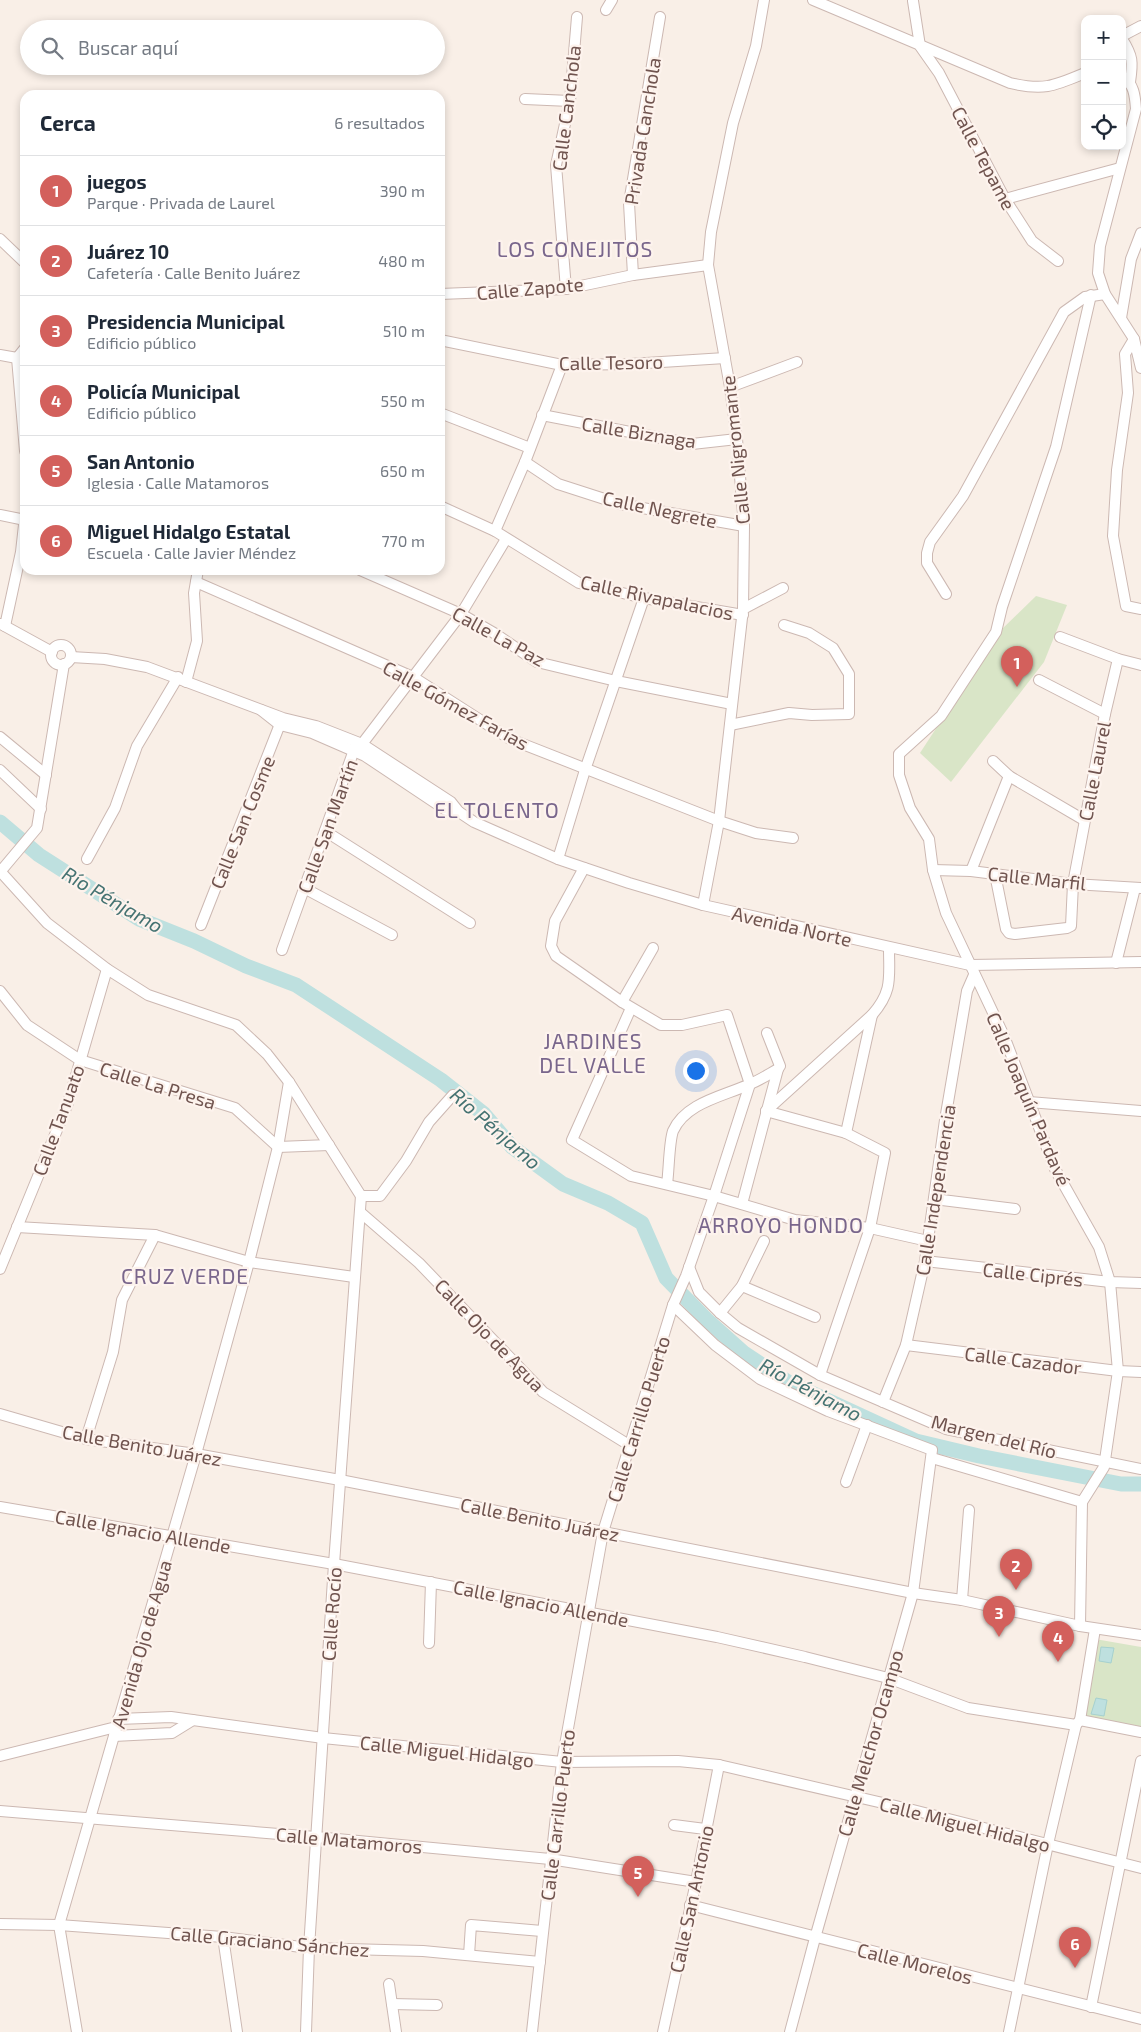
<!DOCTYPE html>
<html lang="es">
<meta charset="utf-8">
<style>
:root{--surface:#fff;--page:#f6f6f7;--text:#1f2937;--muted:#747a83;--line:#e0e1e3;--accent:#d3605c}
body{margin:0;font-family:"Exo 2",sans-serif;background:var(--page);color:var(--text)}
.controls{position:absolute;right:15px;top:15px;display:grid;overflow:hidden;border-radius:10px;box-shadow:0 2px 8px #0003}
.controls button{width:45px;height:45px;display:grid;place-items:center;padding:0;border:0;border-bottom:1px solid var(--line);background:var(--surface);color:var(--text);font:25px sans-serif}
.you{position:absolute;left:695px;top:1070px;width:18px;height:18px;margin:-12px;border:4px solid #fff;border-radius:50%;background:#1a73e8;box-shadow:0 0 0 8px #1a73e833}
.badge{display:grid;place-items:center;width:32px;height:32px;border-radius:50%;background:var(--accent);color:#fff;font-size:16px;font-weight:700}
.pin{position:absolute;translate:-50% -41px;filter:drop-shadow(0 1px 2px #0008)}
.pin::after{content:'';position:absolute;top:26px;width:18px;height:15px;background:inherit;clip-path:polygon(0 0,100% 0,50% 100%)}
.list{margin:0;padding:0;list-style:none}
h2{display:flex;justify-content:space-between;align-items:center;height:65px;margin:0;padding:0 20px;font-size:21px}
h2 small{font-size:16px;font-weight:400;color:var(--muted)}
.list li{display:grid;grid-template-columns:32px 1fr auto;gap:15px;align-items:center;box-sizing:border-box;height:70px;padding:0 20px;border-top:1px solid var(--line)}
.list b{display:block;font-size:19px;white-space:nowrap}
.list p{margin:0;font-size:16px;white-space:nowrap;color:var(--muted)}
.list em{font-size:16px;font-style:normal;color:var(--muted)}
.icon{flex:none;width:28px;height:28px;fill:none;stroke:currentColor;stroke-width:2;stroke-linecap:round;stroke-linejoin:round}
.map{position:relative;flex:none;width:1141px;height:2032px;overflow:hidden}
.search{position:absolute;background:var(--surface);box-shadow:0 2px 8px #0003;left:20px;top:20px;width:425px;height:55px;display:flex;align-items:center;gap:12px;box-sizing:border-box;padding:0 18px;border-radius:28px;color:var(--muted);font-size:19px}
.panel{position:absolute;background:var(--surface);box-shadow:0 2px 8px #0003;left:20px;top:90px;width:425px;height:485px;border-radius:15px}
.map>svg:first-child{display:block}
</style>
<div class="map">
<svg width="1141" height="2032" viewBox="0 0 1141 2032">
<rect width="100%" height="100%" fill="#f9efe7"/>
<g fill="#d9e5c7">
<path d="M 1036,596 L 1067,605 L 1044,662 L 951,782 L 920,753 L 999,632 Z"/>
<path d="M 1095,1639 L 1141,1647 L 1141,1731 L 1083,1720 Z"/>
</g>
<g fill="#bee0df" stroke="#a6d1cf">
<path d="M 1101,1647 L 1114,1648 L 1111,1663 L 1099,1661 Z"/>
<path d="M 1096,1698 L 1107,1700 L 1104,1716 L 1091,1714 Z"/>
</g>
<g fill="none" stroke-linecap="round" stroke-linejoin="round">
<path stroke="#bee0df" stroke-width="15" d="M 0,822 L 39,855 L 139,919 L 194,941 L 246,966 L 296,985 L 441,1080 L 484,1114 L 512,1147 L 563,1184 L 608,1203 L 642,1223 L 666,1278 L 706,1319 L 744,1353 L 788,1382 L 916,1441 L 979,1456 L 1121,1484 L 1141,1484"/>
<defs>
<g id="minor">
<path d="M 813,0 L 1010,83 C 1044,91 1054,86 1085,73"/>
<path d="M 913,1 L 920,46 L 939,73 L 1005,199 L 1032,241 L 1058,261"/>
<path d="M 606,10 L 612,0"/>
<path d="M 1122,36 L 1141,26"/>
<path d="M 1122,39 C 1133,56 1133,62 1130,82"/>
<path d="M 1122,76 C 1134,84 1135,95 1136,109 L 1100,246 L 1098,273 L 1105,294 L 1134,339 L 1141,368"/>
<path d="M 525,99 L 570,101"/>
<path d="M 1005,199 L 1120,168"/>
<path d="M 0,239 L 25,263"/>
<path d="M 633,275 L 629,203 L 660,17"/>
<path d="M 566,289 L 556,165 L 570,101 L 577,17"/>
<path d="M 440,294 L 566,289 L 633,275 L 708,265"/>
<path d="M 1121,318 L 1131,259 L 1141,233"/>
<path d="M 1134,339 L 1125,354 L 1128,393 L 1117,470 L 1113,536 L 1126,606 L 1141,609"/>
<path d="M 440,340 L 562,365 L 630,364 L 725,358"/>
<path d="M 0,355 L 17,358"/>
<path d="M 17,358 L 25,451"/>
<path d="M 17,358 L 25,348"/>
<path d="M 730,387 L 797,362"/>
<path d="M 440,413 L 530,448"/>
<path d="M 542,415 L 692,444 L 737,439"/>
<path d="M 525,462 L 558,484 L 620,504 L 744,526"/>
<path d="M 440,506 L 495,531 L 579,583 L 644,598 L 743,615"/>
<path d="M 0,515 L 25,520"/>
<path d="M 495,531 L 525,462 L 562,365"/>
<path d="M 360,570 L 461,614 L 494,633 L 537,662 L 616,681 L 732,704"/>
<path d="M 196,582 L 413,677 L 510,739 L 719,821 L 756,833 L 793,838"/>
<path d="M 946,594 L 927,563 L 927,553 L 930,542 L 963,496 L 1064,312 L 1085,297 L 1105,294"/>
<path d="M 743,609 L 783,588"/>
<path d="M 1,624 L 52,652"/>
<path d="M 5,626 L 21,552 L 25,516"/>
<path d="M 1060,637 L 1118,659 L 1141,665"/>
<circle cx="61" cy="655" r="10"/>
<path d="M 71,657 L 105,659 L 147,667 L 283,718 L 316,726 L 362,744 L 451,802 L 459,812"/>
<path d="M 1039,680 L 1105,714"/>
<path d="M 186,682 L 197,641 L 194,593 L 198,570"/>
<path d="M 261,710 L 280,725 L 312,733 L 365,756 L 446,810 L 459,812 L 474,822 L 558,859 L 629,883 L 703,905 L 970,965 L 1141,962"/>
<path d="M 730,725 L 789,713 L 812,715 L 849,714 L 849,674 L 833,648 L 809,633 L 784,625"/>
<path d="M 0,737 L 46,775"/>
<path d="M 993,761 L 1009,776 L 1084,820"/>
<path d="M 0,770 L 41,809"/>
<path d="M 325,831 L 470,923"/>
<path d="M 87,859 L 115,808 L 137,746 L 178,677"/>
<path d="M 558,859 L 585,770 L 644,598"/>
<path d="M 933,870 L 971,871 L 1073,884 L 1141,888"/>
<path d="M 0,871 L 47,923 L 107,969 L 148,995 L 236,1025 L 267,1054 L 289,1082 L 361,1196"/>
<path d="M 971,871 L 1009,776"/>
<path d="M 0,872 L 37,828 L 64,664"/>
<path d="M 995,874 L 1006,929 L 1009,933 L 1015,934 L 1067,928 L 1071,926 L 1073,884 L 1105,714 L 1118,659"/>
<path d="M 304,888 L 392,935"/>
<path d="M 703,905 L 719,821 L 743,609 L 744,526 L 737,439 L 730,387 L 708,265 L 711,232 L 733,123 L 756,46 L 764,0"/>
<path d="M 201,925 L 282,719"/>
<path d="M 282,950 L 354,750 L 362,744 L 461,614 L 506,539"/>
<path d="M 1116,963 L 1135,888"/>
<path d="M 0,991 L 27,1025 L 80,1060 L 235,1108 L 278,1147 L 329,1145"/>
<path d="M 622,1002 L 653,948"/>
<path d="M 631,1008 L 572,1140 L 631,1176 L 714,1196 L 795,1220 L 870,1228 L 928,1241"/>
<path d="M 1029,1102 L 1141,1111"/>
<path d="M 766,1111 L 846,1133 L 885,1153 L 870,1228 L 820,1375"/>
<path d="M 766,1111 L 872,1015 C 893,991 889,978 889,948"/>
<path d="M 846,1133 L 872,1015"/>
<path d="M 667,1184 C 669,1171 669,1142 673,1131 C 686,1102 725,1096 750,1084 C 760,1080 769,1074 778,1069 L 780,1066 L 767,1033"/>
<path d="M 361,1196 L 380,1196 L 406,1161 L 429,1122 L 453,1095"/>
<path d="M 934,1199 L 1015,1209"/>
<path d="M 742,1204 L 778,1069"/>
<path d="M 360,1212 L 419,1263 L 543,1392 L 629,1445"/>
<path d="M 17,1227 L 155,1235 L 249,1262 L 354,1277"/>
<path d="M 925,1261 L 1110,1282 L 1141,1283"/>
<path d="M 689,1267 L 699,1292 L 720,1313 L 738,1328 L 820,1375 L 946,1429 L 1141,1469"/>
<path d="M 0,1269 L 68,1103 L 107,969"/>
<path d="M 742,1286 L 815,1317"/>
<path d="M 673,1305 L 715,1345 L 760,1379 L 828,1411 L 932,1450 L 913,1593 L 815,1938 L 790,2032"/>
<path d="M 720,1313 L 742,1286 L 764,1241"/>
<path d="M 906,1345 L 1118,1371 L 1141,1372"/>
<path d="M 883,1402 L 906,1345 L 925,1261 L 945,1120 L 967,991 L 974,975"/>
<path d="M 0,1414 L 86,1439 L 196,1454 L 340,1480 L 913,1593 L 962,1600 L 1080,1626 L 1141,1635"/>
<path d="M 86,1439 L 113,1352 L 122,1300 L 155,1235"/>
<path d="M 932,1458 L 1082,1502"/>
<path d="M 846,1482 L 867,1425"/>
<path d="M 0,1507 L 334,1564 L 717,1637 L 805,1657 L 888,1678 L 968,1708 L 1076,1725"/>
<path d="M 962,1600 L 969,1510"/>
<path d="M 1080,1626 L 1082,1502 L 1104,1467 L 1118,1371 L 1110,1282 L 1099,1247 L 1055,1169 L 1004,1036 L 946,913 L 933,870 L 929,839 L 910,808 L 899,775 L 899,754 L 941,716 L 996,632 L 1002,607 L 1056,447 L 1091,295"/>
<path d="M 429,1643 L 431,1582"/>
<path d="M 118,1719 L 171,1717 L 323,1738 L 562,1762 L 678,1761 L 719,1765 L 913,1810 L 1141,1868"/>
<path d="M 1080,1720 L 1141,1732"/>
<path d="M 114,1736 L 172,1733 L 193,1720"/>
<path d="M 0,1756 L 116,1727"/>
<path d="M 0,1811 L 316,1837 L 550,1859 L 696,1882"/>
<path d="M 674,1825 L 705,1829"/>
<path d="M 690,1905 L 1141,2019"/>
<path d="M 0,1924 L 59,1925 L 223,1937 L 309,1948 L 423,1951 L 540,1962"/>
<path d="M 223,1937 L 237,2032"/>
<path d="M 469,1955 L 471,1925 L 542,1931"/>
<path d="M 389,1984 L 396,2032"/>
<path d="M 392,2004 L 437,2005"/>
<path d="M 1091,2007 L 1141,1761"/>
<path d="M 77,2032 L 59,1925 L 196,1454 L 249,1262 L 278,1147 L 289,1082"/>
<path d="M 306,2032 L 309,1948 L 334,1564 L 361,1196"/>
<path d="M 532,2032 L 562,1762 L 603,1532 L 673,1305 L 686,1276 L 714,1196 L 750,1084 L 727,1015 L 682,1025 L 661,1025 L 622,1002 L 556,956 L 551,946 L 555,921 L 584,868"/>
<path d="M 663,2032 L 696,1882 L 719,1765"/>
<path d="M 1009,2032 L 1048,1844 L 1076,1725 L 1080,1720 L 1095,1629"/>
</g>
</defs>
<use href="#minor" stroke="#ccb8b2" stroke-width="12"/>
<use href="#minor" stroke="#fff" stroke-width="10"/>
</g>
<g text-anchor="middle" dominant-baseline="central" stroke-width="4.5" stroke-linejoin="round" paint-order="stroke">
<g font-size="19" fill="#70544f" stroke="#fdf3ed">
<text transform="translate(566 108) rotate(-83)">Calle Canchola</text>
<text transform="translate(642 131) rotate(-81)">Privada Canchola</text>
<text transform="translate(984 158) rotate(62)">Calle Tepame</text>
<text transform="translate(530 288) rotate(-5)">Calle Zapote</text>
<text transform="translate(611 362) rotate(-1)">Calle Tesoro</text>
<text transform="translate(639 432) rotate(9)">Calle Biznaga</text>
<text transform="translate(735 450) rotate(-96)">Calle Nigromante</text>
<text transform="translate(660 509) rotate(12)">Calle Negrete</text>
<text transform="translate(657 597) rotate(12)">Calle Rivapalacios</text>
<text transform="translate(499 636) rotate(29)">Calle La Paz</text>
<text transform="translate(456 705) rotate(29)">Calle Gómez Farías</text>
<text transform="translate(1094 771) rotate(-79)">Calle Laurel</text>
<text transform="translate(242 822) rotate(-68)">Calle San Cosme</text>
<text transform="translate(327 826) rotate(-70)">Calle San Martín</text>
<text transform="translate(1037 878) rotate(6)">Calle Marfil</text>
<text transform="translate(792 926) rotate(13)">Avenida Norte</text>
<text transform="translate(158 1085) rotate(17)">Calle La Presa</text>
<text transform="translate(1029 1099) rotate(67)">Calle Joaquín Pardavé</text>
<text transform="translate(58 1120) rotate(-70)">Calle Tanuato</text>
<text transform="translate(935 1190) rotate(-81)">Calle Independencia</text>
<text transform="translate(1033 1274) rotate(6)">Calle Ciprés</text>
<text transform="translate(490 1335) rotate(46)">Calle Ojo de Agua</text>
<text transform="translate(1023 1360) rotate(7)">Calle Cazador</text>
<text transform="translate(638 1419) rotate(-73)">Calle Carrillo Puerto</text>
<text transform="translate(994 1436) rotate(14)">Margen del Río</text>
<text transform="translate(142 1445) rotate(10)">Calle Benito Juárez</text>
<text transform="translate(540 1519) rotate(11)">Calle Benito Juárez</text>
<text transform="translate(143 1531) rotate(10)">Calle Ignacio Allende</text>
<text transform="translate(541 1603) rotate(11)">Calle Ignacio Allende</text>
<text transform="translate(331 1614) rotate(-86)">Calle Rocío</text>
<text transform="translate(141 1644) rotate(-74)">Avenida Ojo de Agua</text>
<text transform="translate(870 1743) rotate(-74)">Calle Melchor Ocampo</text>
<text transform="translate(447 1751) rotate(6)">Calle Miguel Hidalgo</text>
<text transform="translate(557 1815) rotate(-83)">Calle Carrillo Puerto</text>
<text transform="translate(965 1824) rotate(14)">Calle Miguel Hidalgo</text>
<text transform="translate(349 1840) rotate(5)">Calle Matamoros</text>
<text transform="translate(691 1899) rotate(-78)">Calle San Antonio</text>
<text transform="translate(270 1941) rotate(5)">Calle Graciano Sánchez</text>
<text transform="translate(915 1963) rotate(14)">Calle Morelos</text>
</g>
<g font-size="20" font-style="italic" fill="#457372" stroke="#fdf3ed">
<text transform="translate(113 899) rotate(30)">Río Pénjamo</text>
<text transform="translate(496 1128) rotate(41)">Río Pénjamo</text>
<text transform="translate(811 1389) rotate(28)">Río Pénjamo</text>
</g>
<g font-size="21" letter-spacing="1" fill="#79668c" stroke="#fdf3ed">
<text x="575" y="248">LOS CONEJITOS</text>
<text x="497" y="809">EL TOLENTO</text>
<text x="593" y="1040">JARDINES<tspan x="593" dy="24">DEL VALLE</tspan></text>
<text x="781" y="1224">ARROYO HONDO</text>
<text x="185" y="1275">CRUZ VERDE</text>
</g>
</g>
</svg>
<div class="controls">
<button>+</button>
<button>−</button>
<button><svg class="icon" aria-label="locate" viewBox="0 0 24 24"><circle cx="12" cy="12" r="6"/><path d="M12 2v4M12 18v4M2 12h4M18 12h4"/></svg></button>
</div>
<div class="you"></div>
<div class="pin badge" style="left:1017px;top:687px">1</div>
<div class="pin badge" style="left:1016px;top:1590px">2</div>
<div class="pin badge" style="left:999px;top:1637px">3</div>
<div class="pin badge" style="left:1058px;top:1662px">4</div>
<div class="pin badge" style="left:638px;top:1897px">5</div>
<div class="pin badge" style="left:1075px;top:1968px">6</div>
<div class="search"><svg class="icon" aria-label="search" viewBox="0 0 24 24"><circle cx="10" cy="10" r="6"/><path d="M15 15l6 6"/></svg>Buscar aquí</div>
<section class="panel">
<h2>Cerca<small>6 resultados</small></h2>
<ul class="list">
<li><span class="badge">1</span><div><b>juegos</b><p>Parque · Privada de Laurel</p></div><em>390 m</em></li>
<li><span class="badge">2</span><div><b>Juárez 10</b><p>Cafetería · Calle Benito Juárez</p></div><em>480 m</em></li>
<li><span class="badge">3</span><div><b>Presidencia Municipal</b><p>Edificio público</p></div><em>510 m</em></li>
<li><span class="badge">4</span><div><b>Policía Municipal</b><p>Edificio público</p></div><em>550 m</em></li>
<li><span class="badge">5</span><div><b>San Antonio</b><p>Iglesia · Calle Matamoros</p></div><em>650 m</em></li>
<li><span class="badge">6</span><div><b>Miguel Hidalgo Estatal</b><p>Escuela · Calle Javier Méndez</p></div><em>770 m</em></li>
</ul>
</section>
</div>
